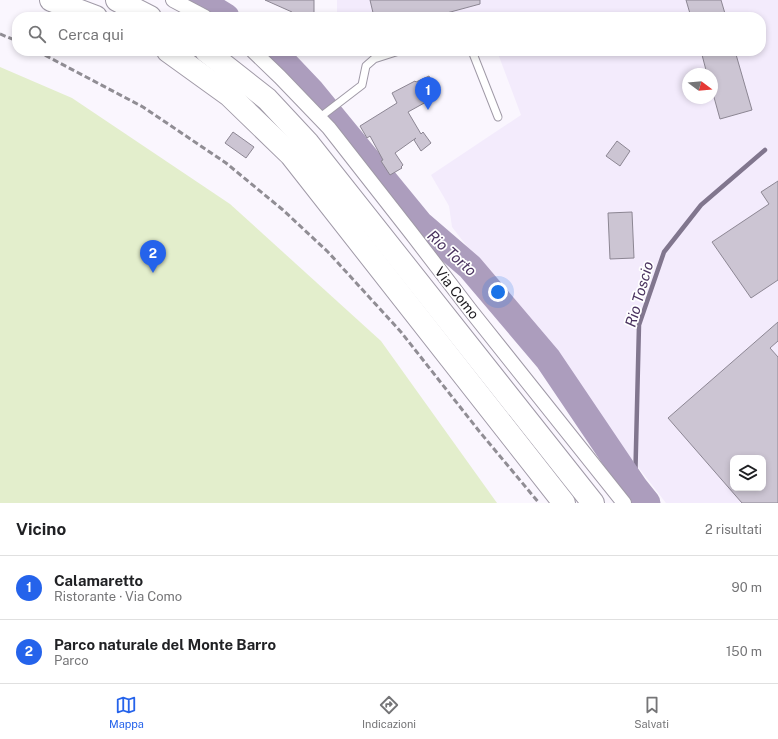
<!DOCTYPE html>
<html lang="it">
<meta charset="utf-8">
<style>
:root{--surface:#fff;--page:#f2f2f2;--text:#202124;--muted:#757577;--line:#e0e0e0;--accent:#2563eb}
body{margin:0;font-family:"Public Sans",sans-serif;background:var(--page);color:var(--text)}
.controls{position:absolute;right:12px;bottom:12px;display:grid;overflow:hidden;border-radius:8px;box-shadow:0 2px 6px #0003}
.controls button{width:36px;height:36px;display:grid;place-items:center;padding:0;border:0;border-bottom:1px solid var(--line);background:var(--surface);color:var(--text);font:20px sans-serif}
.compass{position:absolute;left:682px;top:68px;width:36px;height:36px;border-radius:50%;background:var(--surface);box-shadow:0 2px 6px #0003;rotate:106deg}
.you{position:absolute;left:498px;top:292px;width:14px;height:14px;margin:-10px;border:3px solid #fff;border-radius:50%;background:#1a73e8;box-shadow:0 0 0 6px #1a73e833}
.badge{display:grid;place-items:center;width:26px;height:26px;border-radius:50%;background:var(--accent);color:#fff;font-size:13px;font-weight:700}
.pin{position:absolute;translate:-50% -33px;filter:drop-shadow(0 1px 2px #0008)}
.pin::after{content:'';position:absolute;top:21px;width:14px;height:12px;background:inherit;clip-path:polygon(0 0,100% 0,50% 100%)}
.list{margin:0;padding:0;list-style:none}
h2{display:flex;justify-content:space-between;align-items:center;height:52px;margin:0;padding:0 16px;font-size:17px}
h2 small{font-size:13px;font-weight:400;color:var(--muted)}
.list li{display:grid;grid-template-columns:26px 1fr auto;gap:12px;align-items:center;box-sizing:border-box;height:64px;padding:0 16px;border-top:1px solid var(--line)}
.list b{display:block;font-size:15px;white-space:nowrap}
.list p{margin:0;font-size:13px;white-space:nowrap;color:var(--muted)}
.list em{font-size:13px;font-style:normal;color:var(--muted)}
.icon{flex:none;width:22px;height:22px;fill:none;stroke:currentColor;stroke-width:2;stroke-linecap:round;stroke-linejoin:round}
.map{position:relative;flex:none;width:778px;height:503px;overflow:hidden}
.search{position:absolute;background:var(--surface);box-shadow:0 2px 6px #0003;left:12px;right:12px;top:12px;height:44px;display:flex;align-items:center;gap:10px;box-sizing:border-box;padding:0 14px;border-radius:16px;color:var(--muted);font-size:15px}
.sheet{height:180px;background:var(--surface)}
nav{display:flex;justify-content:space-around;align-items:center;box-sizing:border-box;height:56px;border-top:1px solid var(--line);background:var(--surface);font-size:11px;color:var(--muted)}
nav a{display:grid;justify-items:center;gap:2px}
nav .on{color:var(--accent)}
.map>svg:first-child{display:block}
</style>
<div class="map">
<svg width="778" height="503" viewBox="0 0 778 503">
<rect width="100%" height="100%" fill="#faf6fe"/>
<path fill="#f3ebfc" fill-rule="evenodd" d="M 337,0 L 778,0 L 778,503 L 666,503 L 452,227 L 449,206 L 431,175 L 521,115 L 497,51 L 761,51 L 761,17 L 484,17 L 483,14 L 476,17 L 337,17 ZM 688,74 L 712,74 L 712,98 L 688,98 ZM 733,458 L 763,458 L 763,488 L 733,488 Z"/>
<path fill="#e3eecc" d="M 0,67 L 72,98 L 230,204 L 381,341 L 497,503 L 0,503 Z"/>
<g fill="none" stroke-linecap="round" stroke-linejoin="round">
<path stroke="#81768e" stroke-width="4.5" d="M 635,488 L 639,325 L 664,252 L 701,205 L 765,150"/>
<g stroke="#ac9dbd" stroke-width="27">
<path d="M 199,0 L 226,17"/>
<path d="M 273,51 L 311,91 L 420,224 L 470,267 L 548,359 L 635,488 L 647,503"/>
</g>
</g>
<g fill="#ccc5d3" stroke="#8c8693" fill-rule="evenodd">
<path d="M 265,0 L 314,0 L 314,17 L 292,17 L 292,12 Z"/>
<path d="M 370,0 L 480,0 L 480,4 L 432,17 L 374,17 Z"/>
<path d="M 686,0 L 721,0 L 726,17 L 691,17 Z"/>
<path d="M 701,51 L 735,51 L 752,110 L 720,119 L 712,90 L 712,74 L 707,74 Z"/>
<path d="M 429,76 L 438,93 L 425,100 L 426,102 L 408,112 L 421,134 L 423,132 L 431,143 L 421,151 L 414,140 L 416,138 L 395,153 L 403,165 L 401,167 L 402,168 L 390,175 L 381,161 L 383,160 L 370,136 L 367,138 L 360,126 L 397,103 L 392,93 L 415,81 L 416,82 Z"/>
<path d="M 233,132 L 254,147 L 246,158 L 225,143 Z"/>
<path d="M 617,141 L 630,151 L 620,166 L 606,156 Z"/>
<path d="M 778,181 L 778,280 L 751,298 L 712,242 L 769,204 L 761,192 Z"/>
<path d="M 632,212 L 634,258 L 610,259 L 608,213 Z"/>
<path d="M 778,322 L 778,341 L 770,348 L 778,357 L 778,503 L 742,503 L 668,418 ZM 733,458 L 763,458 L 763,488 L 733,488 Z"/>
</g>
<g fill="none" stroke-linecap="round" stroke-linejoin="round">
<defs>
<g id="service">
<path d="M 472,51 L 498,117"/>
<path d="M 319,118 L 362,85 L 366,66 L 374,59 L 399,51"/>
</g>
<g id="minor">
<path d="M 173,0 L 205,17"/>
<path d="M 253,51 L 280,77 L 329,128 L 412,234 L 471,311 L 624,503"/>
</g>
<g id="primary">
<path d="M 51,0 L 96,17"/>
<path d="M 117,0 L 150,17"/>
<path d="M 168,51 L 229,95 L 291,155 L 564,503"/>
<path d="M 206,51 L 267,99 L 308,143 L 593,503"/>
</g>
</defs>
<use href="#service" stroke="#a09aa7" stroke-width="9"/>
<use href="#minor" stroke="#a09aa7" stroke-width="16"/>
<use href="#primary" stroke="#a09aa7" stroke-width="24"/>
<use href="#service" stroke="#fff" stroke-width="7"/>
<use href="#minor" stroke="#fff" stroke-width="14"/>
<use href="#primary" stroke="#fff" stroke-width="22"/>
<g stroke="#908d94" stroke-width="3" stroke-dasharray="6 3" stroke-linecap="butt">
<path d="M 0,34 L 17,41"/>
<path d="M 37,51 L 143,107 L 226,163 L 283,210 L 328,252 L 401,332 L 479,431 L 539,503"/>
</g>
</g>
<g text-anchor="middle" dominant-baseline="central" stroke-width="3.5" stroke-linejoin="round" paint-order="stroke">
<g font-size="14" fill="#1d1b20" stroke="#fff">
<text transform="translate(457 293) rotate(52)">Via Como</text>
</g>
<g font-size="15" font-style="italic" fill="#4b3460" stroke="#fff">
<text transform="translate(452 253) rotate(42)">Rio Torto</text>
<text transform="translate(639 294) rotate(-74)">Rio Toscio</text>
</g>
</g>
</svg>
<div class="controls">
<button><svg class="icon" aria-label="layers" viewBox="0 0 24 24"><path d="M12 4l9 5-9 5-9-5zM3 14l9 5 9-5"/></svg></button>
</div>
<svg class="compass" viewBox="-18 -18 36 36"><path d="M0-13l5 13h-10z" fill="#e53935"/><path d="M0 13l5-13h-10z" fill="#757577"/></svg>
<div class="you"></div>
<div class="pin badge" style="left:428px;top:110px">1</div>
<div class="pin badge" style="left:153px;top:273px">2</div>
<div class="search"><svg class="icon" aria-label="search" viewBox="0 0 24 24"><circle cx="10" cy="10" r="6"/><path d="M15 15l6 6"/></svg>Cerca qui</div>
</div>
<section class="sheet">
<h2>Vicino<small>2 risultati</small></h2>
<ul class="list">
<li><span class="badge">1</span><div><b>Calamaretto</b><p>Ristorante · Via Como</p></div><em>90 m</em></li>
<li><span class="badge">2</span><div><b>Parco naturale del Monte Barro</b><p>Parco</p></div><em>150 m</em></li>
</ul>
</section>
<nav>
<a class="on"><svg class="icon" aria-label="map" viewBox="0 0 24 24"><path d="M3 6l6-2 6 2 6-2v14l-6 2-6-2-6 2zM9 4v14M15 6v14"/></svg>Mappa</a>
<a><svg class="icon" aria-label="directions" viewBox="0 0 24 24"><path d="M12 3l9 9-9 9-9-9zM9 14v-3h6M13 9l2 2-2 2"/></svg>Indicazioni</a>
<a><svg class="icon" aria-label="saved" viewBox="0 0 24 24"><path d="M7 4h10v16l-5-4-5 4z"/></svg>Salvati</a>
</nav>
